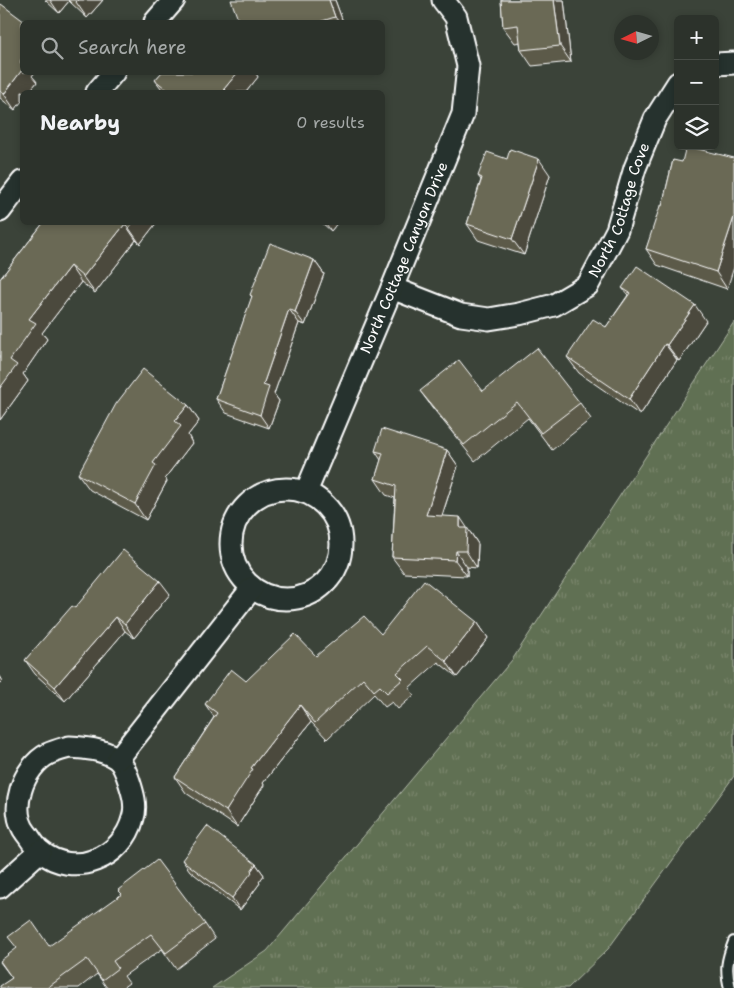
<!DOCTYPE html>
<meta charset="utf-8">
<style>
:root{--surface:#2c322b;--page:#383e37;--text:#f1f3f6;--muted:#a6aaa9;--line:#484d47}
body{margin:0;font-family:"Shantell Sans",sans-serif;background:var(--page);color:var(--text)}
.controls{position:absolute;right:15px;top:15px;display:grid;overflow:hidden;border-radius:8px;box-shadow:0 2px 8px #0003}
.controls button{width:45px;height:45px;display:grid;place-items:center;padding:0;border:0;border-bottom:1px solid var(--line);background:var(--surface);color:var(--text);font:25px sans-serif}
.compass{position:absolute;left:614px;top:15px;width:45px;height:45px;border-radius:50%;background:var(--surface);box-shadow:0 2px 8px #0003;rotate:265deg}
.list{margin:0;padding:0;list-style:none}
h2{display:flex;justify-content:space-between;align-items:center;height:65px;margin:0;padding:0 20px;font-size:21px}
h2 small{font-size:16px;font-weight:400;color:var(--muted)}
.icon{flex:none;width:28px;height:28px;fill:none;stroke:currentColor;stroke-width:2;stroke-linecap:round;stroke-linejoin:round}
.map{position:relative;flex:none;width:734px;height:988px;overflow:hidden}
.search{position:absolute;background:var(--surface);box-shadow:0 2px 8px #0003;left:20px;top:20px;width:365px;height:55px;display:flex;align-items:center;gap:12px;box-sizing:border-box;padding:0 18px;border-radius:8px;color:var(--muted);font-size:19px}
.panel{position:absolute;background:var(--surface);box-shadow:0 2px 8px #0003;left:20px;top:90px;width:365px;height:135px;border-radius:8px}
.map>svg:first-child{display:block}
</style>
<div class="map">
<svg width="734" height="988" viewBox="0 0 734 988">
<defs>
<pattern id="grass-tufts" width="24" height="20" patternUnits="userSpaceOnUse" patternTransform="scale(1.25)"><rect width="24" height="20" fill="#617052"/><path d="M3 7l-1-3M5 7V3M7 7l1-3M15 17l-1-3M17 17v-4M19 17l1-3" fill="none" stroke="#79856c"/></pattern>
</defs>
<rect width="100%" height="100%" fill="#3b4339"/>
<filter id="ink" filterUnits="userSpaceOnUse"><feTurbulence type="fractalNoise" baseFrequency=".02" numOctaves="2"/><feDisplacementMap in="SourceGraphic" scale="10" xChannelSelector="R" yChannelSelector="G"/><feConvolveMatrix kernelMatrix="1 2 1 2 8 2 1 2 1" color-interpolation-filters="sRGB"/></filter>
<g filter="url(#ink)">
<path fill="url(#grass-tufts)" stroke="#b0b8a8" d="M 734,322 L 734,776 L 608,949 L 568,988 L 212,988 L 267,951 L 512,660 Z"/>
<g fill="none" stroke-linecap="round" stroke-linejoin="round">
<defs>
<path id="service" d="M 730,988 C 725,969 727,960 734,942"/>
<g id="minor">
<path d="M 155,22 L 174,0"/>
<path d="M 715,64 L 734,63"/>
<path d="M 97,92 L 114,72"/>
<path d="M 0,211 L 22,182"/>
<path id="s1" d="M 392,288 L 461,315 L 489,319 L 519,314 L 554,305 L 588,285 L 617,230 L 635,168 L 655,119 L 678,83"/>
<circle cx="286" cy="544" r="55"/>
<path id="s2" d="M 306,492 L 392,288 L 463,114 L 468,66 L 456,17 L 443,0"/>
<path d="M 69,747 C 85,748 102,749 116,758 C 122,762 127,775 129,781 C 133,793 137,806 133,818 C 123,858 74,879 40,851 C 35,847 31,839 26,833 C 8,810 23,767 48,754 C 54,751 62,749 69,747 Z"/>
<path d="M 118,759 L 252,588"/>
<path d="M 0,887 L 40,851"/>
</g>
</defs>
<use href="#service" stroke="#fff" stroke-width="14"/>
<use href="#minor" stroke="#fff" stroke-width="25"/>
<use href="#service" stroke="#26332d" stroke-width="10"/>
<use href="#minor" stroke="#26332d" stroke-width="21"/>
</g>
<g fill="#5c5a49" stroke="#fff">
<path d="M 45,0 L 103,0 L 87,18 L 69,1 L 59,13 Z"/>
<path d="M 335,0 L 343,22 L 239,22 Z"/>
<path d="M 501,0 L 564,0 L 571,62 L 532,66 L 521,50 L 520,42 L 515,43 L 503,27 Z"/>
<path d="M 0,6 L 22,72 L 35,72 L 32,76 L 37,82 L 29,92 L 22,92 L 15,110 L 0,98 Z"/>
<path d="M 162,72 L 255,72 L 258,77 L 246,92 L 164,92 L 155,80 Z"/>
<path d="M 673,160 L 727,289 L 657,265 L 646,249 L 662,206 Z"/>
<path d="M 550,175 L 524,255 L 478,240 L 467,224 L 481,180 L 478,176 Z"/>
<path d="M 44,222 L 157,222 L 140,244 L 136,240 L 95,293 L 81,282 L 42,333 L 47,339 L 23,374 L 28,381 L 0,420 L 0,279 Z"/>
<path d="M 321,222 L 338,222 L 331,231 Z"/>
<path d="M 314,260 L 324,274 L 305,325 L 299,323 L 274,394 L 279,401 L 269,428 L 226,413 L 216,399 L 252,297 L 250,295 Z"/>
<path d="M 622,288 L 706,321 L 679,361 L 677,360 L 640,415 L 579,373 L 567,357 L 606,327 L 628,295 Z"/>
<path d="M 420,391 L 580,403 L 591,419 L 552,450 L 528,418 L 475,461 L 432,407 Z"/>
<path d="M 188,405 L 199,421 L 188,435 L 192,443 L 165,478 L 167,481 L 146,520 L 90,490 L 78,474 Z"/>
<path d="M 447,450 L 458,466 L 442,516 L 471,533 L 478,544 L 477,568 L 467,567 L 467,576 L 404,573 L 392,557 L 395,498 L 386,495 L 375,479 L 381,460 L 375,451 Z"/>
<path d="M 170,594 L 134,638 L 125,631 L 65,701 L 35,674 L 25,660 L 75,608 Z"/>
<path d="M 477,622 L 488,638 L 457,677 L 438,662 L 409,688 L 414,695 L 398,709 L 392,702 L 385,707 L 374,694 L 327,739 L 311,722 L 263,783 L 264,785 L 237,827 L 186,793 L 175,777 L 214,717 L 205,704 L 246,681 L 381,634 Z"/>
<path d="M 182,860 L 256,864 L 264,875 L 259,882 L 260,883 L 240,910 L 190,871 Z"/>
<path d="M 205,924 L 215,939 L 176,969 L 162,949 L 124,976 L 129,983 L 122,988 L 107,988 L 97,974 L 79,988 L 0,988 L 12,978 L 0,962 L 49,946 Z"/>
</g>
<g fill="#4b4a3c" stroke="#fff">
<path d="M 50,0 L 68,0 L 69,1 L 59,13 Z"/>
<path d="M 78,0 L 103,0 L 87,18 L 76,2 Z"/>
<path d="M 329,0 L 335,0 L 343,22 L 339,22 L 335,17 Z"/>
<path d="M 554,0 L 564,0 L 571,62 L 560,46 Z"/>
<path d="M 22,70 L 22,72 L 35,72 L 32,76 L 37,82 L 29,92 L 22,92 L 22,101 L 15,110 L 4,94 Z"/>
<path d="M 238,72 L 255,72 L 258,77 L 246,92 L 226,92 L 224,89 Z"/>
<path d="M 539,159 L 550,175 L 524,255 L 512,239 Z"/>
<path d="M 734,217 L 734,267 L 727,289 L 716,272 Z"/>
<path d="M 133,222 L 157,222 L 140,244 L 129,228 Z"/>
<path d="M 325,222 L 338,222 L 331,231 Z"/>
<path d="M 125,224 L 136,240 L 95,293 L 83,277 Z"/>
<path d="M 314,260 L 324,274 L 305,325 L 295,312 Z"/>
<path d="M 70,266 L 81,282 L 42,333 L 47,339 L 23,374 L 28,381 L 0,420 L 0,388 L 10,360 L 29,319 Z"/>
<path d="M 695,305 L 706,321 L 679,361 L 667,345 Z"/>
<path d="M 289,309 L 299,323 L 274,394 L 279,401 L 269,428 L 260,415 L 263,385 Z"/>
<path d="M 665,344 L 677,360 L 640,415 L 629,399 Z"/>
<path d="M 188,405 L 199,421 L 188,435 L 192,443 L 165,478 L 167,481 L 146,520 L 135,504 L 153,463 L 175,421 Z"/>
<path d="M 447,450 L 458,466 L 437,531 L 426,515 Z"/>
<path d="M 460,517 L 478,544 L 477,568 L 466,551 L 460,528 Z"/>
<path d="M 456,551 L 467,567 L 467,576 L 455,560 Z"/>
<path d="M 160,581 L 170,594 L 134,638 L 125,624 Z"/>
<path d="M 116,617 L 125,631 L 65,701 L 55,687 Z"/>
<path d="M 477,622 L 488,638 L 457,677 L 446,661 Z"/>
<path d="M 0,676 L 3,681 L 0,684 Z"/>
<path d="M 300,705 L 311,722 L 263,783 L 264,785 L 237,827 L 226,811 L 251,768 Z"/>
<path d="M 256,864 L 264,875 L 259,882 L 260,883 L 240,910 L 232,898 Z"/>
</g>
<g fill="#6b6955" stroke="#fff">
<path d="M 231,0 L 329,0 L 335,17 L 319,22 L 239,22 Z"/>
<path d="M 501,0 L 554,0 L 560,46 L 521,50 L 518,25 L 503,27 Z"/>
<path d="M 1,4 L 25,22 L 22,22 L 22,58 L 20,62 L 22,64 L 22,70 L 4,94 L 0,91 L 0,6 Z"/>
<path d="M 162,72 L 238,72 L 224,89 L 227,92 L 170,92 L 155,80 Z"/>
<path d="M 686,146 L 734,158 L 734,217 L 716,272 L 646,249 L 660,206 L 662,206 L 673,160 L 682,162 Z"/>
<path d="M 510,149 L 539,159 L 512,239 L 467,224 L 482,178 L 478,176 L 487,152 L 507,159 Z"/>
<path d="M 44,222 L 133,222 L 129,228 L 125,224 L 83,277 L 70,266 L 29,319 L 36,323 L 10,360 L 17,365 L 0,388 L 0,279 Z"/>
<path d="M 270,243 L 314,260 L 295,312 L 289,309 L 263,385 L 269,387 L 260,415 L 216,399 L 252,296 L 250,295 Z"/>
<path d="M 637,266 L 695,305 L 667,345 L 665,344 L 629,399 L 567,357 L 593,319 L 606,327 L 630,293 L 622,288 Z"/>
<path d="M 537,348 L 580,403 L 541,433 L 517,402 L 464,445 L 420,391 L 459,360 L 483,391 Z"/>
<path d="M 143,369 L 188,405 L 175,421 L 181,426 L 153,463 L 156,465 L 135,504 L 78,474 L 116,404 Z"/>
<path d="M 382,429 L 447,450 L 426,515 L 460,517 L 460,528 L 467,528 L 466,551 L 456,551 L 455,560 L 392,557 L 396,486 L 375,479 L 383,453 L 375,451 Z"/>
<path d="M 123,550 L 160,581 L 125,624 L 116,617 L 55,687 L 25,660 L 72,606 L 75,608 Z"/>
<path d="M 424,580 L 477,622 L 446,661 L 427,646 L 397,673 L 403,679 L 387,693 L 380,686 L 374,691 L 363,678 L 315,723 L 300,705 L 251,768 L 253,769 L 226,811 L 175,777 L 217,713 L 205,704 L 231,669 L 246,681 L 295,634 L 316,656 L 364,616 L 381,634 Z"/>
<path d="M 207,826 L 256,864 L 251,871 L 252,872 L 232,898 L 182,860 Z"/>
<path d="M 157,860 L 205,924 L 166,953 L 151,934 L 113,961 L 118,968 L 102,980 L 87,959 L 47,988 L 0,988 L 0,986 L 12,978 L 0,961 L 17,948 L 8,937 L 31,920 L 49,946 L 122,894 L 118,890 Z"/>
</g>
</g>
<g text-anchor="middle" dominant-baseline="central" stroke-width="4.5" stroke-linejoin="round" paint-order="stroke">
<g font-size="15" fill="#fff" stroke="#26332d">
<text stroke="none"><textPath href="#s1" startOffset="290">North Cottage Cove</textPath></text>
<text stroke="none"><textPath href="#s2" startOffset="254">North Cottage Canyon Drive</textPath></text>
</g>
</g>
</svg>
<div class="controls">
<button>+</button>
<button>−</button>
<button><svg class="icon" aria-label="layers" viewBox="0 0 24 24"><path d="M12 4l9 5-9 5-9-5zM3 14l9 5 9-5"/></svg></button>
</div>
<svg class="compass" viewBox="-18 -18 36 36"><path d="M0-13l5 13h-10z" fill="#e53935"/><path d="M0 13l5-13h-10z" fill="#a6aaa9"/></svg>
<div class="search"><svg class="icon" aria-label="search" viewBox="0 0 24 24"><circle cx="10" cy="10" r="6"/><path d="M15 15l6 6"/></svg>Search here</div>
<section class="panel">
<h2>Nearby<small>0 results</small></h2>
<ul class="list">
</ul>
</section>
</div>
